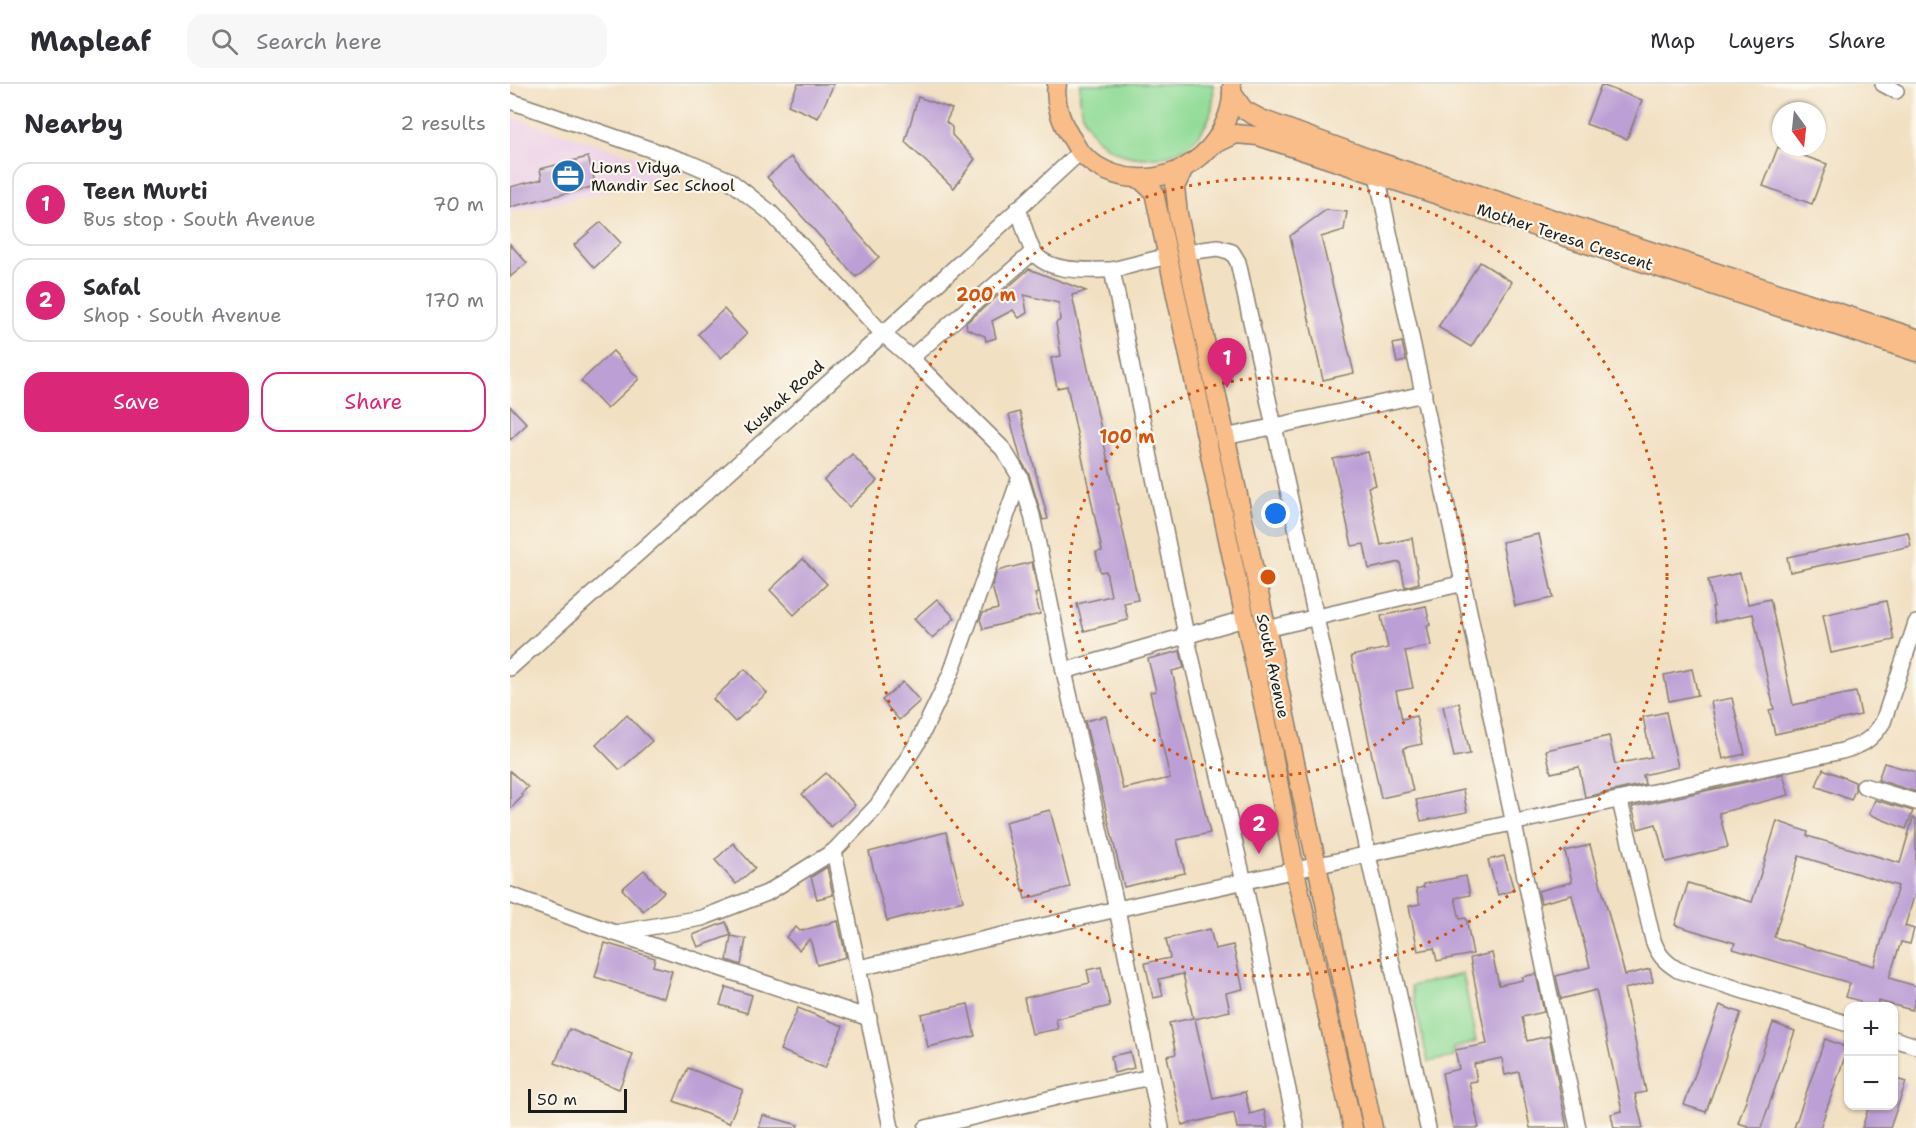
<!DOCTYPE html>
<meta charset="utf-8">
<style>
:root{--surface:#fff;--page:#f7f7f7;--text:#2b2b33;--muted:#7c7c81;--line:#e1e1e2;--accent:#db2777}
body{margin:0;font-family:"Shantell Sans",sans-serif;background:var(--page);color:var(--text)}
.controls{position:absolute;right:18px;bottom:18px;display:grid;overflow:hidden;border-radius:12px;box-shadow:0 2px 4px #0004}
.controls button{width:54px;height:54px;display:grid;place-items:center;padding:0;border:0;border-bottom:2px solid var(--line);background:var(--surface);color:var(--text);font:30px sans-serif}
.compass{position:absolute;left:1262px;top:18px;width:54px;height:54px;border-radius:50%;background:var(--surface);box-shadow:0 2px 4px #0004;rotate:165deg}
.scale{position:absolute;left:18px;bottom:15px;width:99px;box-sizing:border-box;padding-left:6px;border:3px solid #1c1c1c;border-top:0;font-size:16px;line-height:21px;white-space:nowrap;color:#1c1c1c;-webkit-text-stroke:4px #fbf7ec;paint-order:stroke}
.you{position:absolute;left:766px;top:430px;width:21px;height:21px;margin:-15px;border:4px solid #fff;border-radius:50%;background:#1a73e8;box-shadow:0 0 0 9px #1a73e833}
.badge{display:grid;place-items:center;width:39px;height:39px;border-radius:50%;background:var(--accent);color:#fff;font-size:20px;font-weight:700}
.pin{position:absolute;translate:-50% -50px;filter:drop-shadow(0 2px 3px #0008)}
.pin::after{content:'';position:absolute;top:32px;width:21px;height:18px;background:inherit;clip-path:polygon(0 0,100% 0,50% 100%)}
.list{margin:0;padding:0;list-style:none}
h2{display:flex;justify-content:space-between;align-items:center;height:78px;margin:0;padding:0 24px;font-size:26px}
h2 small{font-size:20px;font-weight:400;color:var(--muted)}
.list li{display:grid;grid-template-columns:39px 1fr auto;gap:18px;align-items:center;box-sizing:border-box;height:84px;margin:0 12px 12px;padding:0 12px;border:2px solid var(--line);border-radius:18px}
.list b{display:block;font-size:22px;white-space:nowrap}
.list p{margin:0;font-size:20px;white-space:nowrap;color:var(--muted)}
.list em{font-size:20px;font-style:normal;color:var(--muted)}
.actions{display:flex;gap:12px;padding:18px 24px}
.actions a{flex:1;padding:14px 0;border:2px solid var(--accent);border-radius:18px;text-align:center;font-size:21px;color:var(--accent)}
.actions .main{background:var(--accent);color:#fff}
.icon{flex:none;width:33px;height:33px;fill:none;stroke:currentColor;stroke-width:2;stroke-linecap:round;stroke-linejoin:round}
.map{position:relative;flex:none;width:1406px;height:1044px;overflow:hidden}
header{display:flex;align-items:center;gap:36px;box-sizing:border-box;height:84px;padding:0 30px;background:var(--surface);border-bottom:2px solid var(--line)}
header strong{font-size:28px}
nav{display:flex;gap:33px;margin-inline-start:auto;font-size:21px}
.search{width:420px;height:54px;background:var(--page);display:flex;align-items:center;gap:15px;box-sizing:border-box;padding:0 21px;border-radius:18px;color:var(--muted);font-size:22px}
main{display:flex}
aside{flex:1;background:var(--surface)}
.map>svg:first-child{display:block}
</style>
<header>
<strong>Mapleaf</strong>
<div class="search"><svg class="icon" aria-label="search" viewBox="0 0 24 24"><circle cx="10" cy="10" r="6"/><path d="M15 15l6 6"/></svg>Search here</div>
<nav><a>Map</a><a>Layers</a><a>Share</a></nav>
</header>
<main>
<aside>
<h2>Nearby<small>2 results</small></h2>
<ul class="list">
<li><span class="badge">1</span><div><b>Teen Murti</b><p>Bus stop · South Avenue</p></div><em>70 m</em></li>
<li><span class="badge">2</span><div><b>Safal</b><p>Shop · South Avenue</p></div><em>170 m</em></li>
</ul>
<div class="actions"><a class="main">Save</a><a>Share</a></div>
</aside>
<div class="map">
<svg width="1406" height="1044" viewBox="0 0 1406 1044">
<rect width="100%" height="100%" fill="#fbf7ec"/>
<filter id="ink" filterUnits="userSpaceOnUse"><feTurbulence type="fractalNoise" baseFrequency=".0167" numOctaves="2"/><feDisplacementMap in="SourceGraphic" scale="12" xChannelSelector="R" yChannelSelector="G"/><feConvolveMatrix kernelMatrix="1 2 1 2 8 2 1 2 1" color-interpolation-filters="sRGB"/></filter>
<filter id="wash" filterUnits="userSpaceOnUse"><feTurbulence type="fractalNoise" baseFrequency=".008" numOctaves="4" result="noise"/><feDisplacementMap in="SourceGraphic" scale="24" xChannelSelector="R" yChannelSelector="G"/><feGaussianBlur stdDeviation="1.35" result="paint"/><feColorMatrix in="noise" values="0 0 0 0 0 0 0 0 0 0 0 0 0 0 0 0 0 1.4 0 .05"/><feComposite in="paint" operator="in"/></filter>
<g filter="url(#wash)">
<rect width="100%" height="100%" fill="#f2e0c2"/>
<path fill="#edd1e9" d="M 0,33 L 180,89 L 0,129 Z"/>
<g fill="#92dc98" stroke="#577c5a" stroke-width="1.5">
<path d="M 570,0 L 703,0 C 712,98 561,99 570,0 Z"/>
<path d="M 953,890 L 966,958 L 944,964 L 944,973 L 918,978 L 901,902 Z"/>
</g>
<g id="blocks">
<g fill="#bc9fd5" fill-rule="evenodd">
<path d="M 288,0 L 324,0 L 308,34 L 278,21 Z"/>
<path d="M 1091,1 L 1132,16 L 1117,55 L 1076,40 Z"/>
<path d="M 408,13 L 442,25 L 436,38 L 442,43 L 442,51 L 465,75 L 444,104 L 395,58 Z"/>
<path d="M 1268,63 L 1317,80 L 1302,120 L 1253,102 Z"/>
<path d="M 78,73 L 86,102 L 0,123 L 0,103 L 32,95 L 30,85 Z"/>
<path d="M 281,73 L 369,173 L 346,193 L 257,93 Z"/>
<path d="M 816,126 L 837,128 L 834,146 L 811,153 L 844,289 L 813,296 L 780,152 Z"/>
<path d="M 91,138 L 111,159 L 84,184 L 64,161 Z"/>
<path d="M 0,160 L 17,179 L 0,193 Z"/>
<path d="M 970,178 L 1002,198 L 961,263 L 928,243 Z"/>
<path d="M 519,185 L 576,207 L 562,211 L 628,516 L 614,519 L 618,536 L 574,547 L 567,520 L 601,512 L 596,487 L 590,488 L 586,468 L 592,467 L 557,302 L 547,304 L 541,274 L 551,272 L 546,239 L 550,236 L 549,219 L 514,211 L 517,229 L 509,234 L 503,226 L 482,237 L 486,254 L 476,257 L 475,252 L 457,245 L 456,239 Z"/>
<path d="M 214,225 L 237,250 L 211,274 L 188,250 Z"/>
<path d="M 892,258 L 896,277 L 887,279 L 883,260 Z"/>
<path d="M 103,267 L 129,295 L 97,325 L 71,297 Z"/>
<path d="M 0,322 L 17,340 L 0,356 Z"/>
<path d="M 510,328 L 538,435 L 533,436 L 519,390 L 511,376 L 499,331 Z"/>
<path d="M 858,368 L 866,401 L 858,403 L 871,461 L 902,454 L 909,499 L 895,503 L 890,478 L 859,485 L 854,460 L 842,462 L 823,375 Z"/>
<path d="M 342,370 L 367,397 L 339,423 L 314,396 Z"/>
<path d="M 1398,448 L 1401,462 L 1280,488 L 1277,473 Z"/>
<path d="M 1029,450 L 1043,514 L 1005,522 L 992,458 Z"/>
<path d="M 293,475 L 317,500 L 284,531 L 260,506 Z"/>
<path d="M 522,478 L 528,509 L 525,510 L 530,530 L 473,545 L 470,535 L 473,529 L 488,525 L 482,502 L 487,487 Z"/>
<path d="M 1230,489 L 1238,520 L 1260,515 L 1283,621 L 1346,608 L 1351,631 L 1265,650 L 1259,626 L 1264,625 L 1243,530 L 1205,538 L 1202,523 L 1204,523 L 1198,496 Z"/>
<path d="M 427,515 L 445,534 L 422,554 L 404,535 Z"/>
<path d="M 1376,517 L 1384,556 L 1321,569 L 1313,531 Z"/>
<path d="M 916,522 L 920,541 L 917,542 L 921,562 L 895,567 L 903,604 L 886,607 L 892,635 L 906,632 L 912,660 L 893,664 L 903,707 L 871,714 L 841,572 L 878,564 L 871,532 Z"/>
<path d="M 670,567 L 674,584 L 662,587 L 700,749 L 667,756 L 675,789 L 614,803 L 575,637 L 596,632 L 613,705 L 660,694 L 640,608 L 646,607 L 638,575 Z"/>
<path d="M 235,585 L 257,609 L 225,638 L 203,615 Z"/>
<path d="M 1182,585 L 1188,611 L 1159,617 L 1154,591 Z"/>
<path d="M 393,598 L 410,617 L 389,636 L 372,616 Z"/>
<path d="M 1222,614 L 1235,670 L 1213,675 L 1201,618 Z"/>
<path d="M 949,619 L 960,670 L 944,673 L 933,622 Z"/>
<path d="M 1156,628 L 1168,683 L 1133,691 L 1135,700 L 1075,713 L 1069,683 L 1041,689 L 1036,666 L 1099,652 L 1105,680 L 1141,673 L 1133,633 Z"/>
<path d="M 117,631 L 142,657 L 110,686 L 86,661 Z"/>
<path d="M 1374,679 L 1406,688 L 1406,708 L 1368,696 Z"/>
<path d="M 1313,685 L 1345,698 L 1345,706 L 1341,716 L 1306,702 Z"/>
<path d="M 0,687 L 18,703 L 11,710 L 13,712 L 0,725 Z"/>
<path d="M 316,689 L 345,721 L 321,743 L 292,710 Z"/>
<path d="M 1273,690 L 1279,711 L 1209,729 L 1218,763 L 1156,778 L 1146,740 L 1128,745 L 1122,723 Z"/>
<path d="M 953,706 L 957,728 L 911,737 L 906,716 Z"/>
<path d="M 1365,716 L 1403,727 L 1396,745 L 1359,730 Z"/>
<path d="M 540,726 L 560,803 L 515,815 L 495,738 Z"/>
<path d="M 1403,734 L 1406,735 L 1406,806 L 1395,842 L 1404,845 L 1400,860 L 1391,858 L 1379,894 L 1406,902 L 1406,913 L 1402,926 L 1368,917 L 1367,922 L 1349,922 L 1350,917 L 1336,913 L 1340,899 L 1223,865 L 1225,859 L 1165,841 L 1178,799 L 1242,818 L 1267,737 L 1298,748 L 1297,752 L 1390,779 ZM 1289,772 L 1388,802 L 1364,882 L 1264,853 Z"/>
<path d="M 436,748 L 453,817 L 377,837 L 359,768 Z"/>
<path d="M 223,759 L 245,784 L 226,800 L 205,776 Z"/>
<path d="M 1080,761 L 1115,891 L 1140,885 L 1143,898 L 1114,905 L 1136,1008 L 1125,1010 L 1133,1044 L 1104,1044 L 1101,1030 L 1112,1027 L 1086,906 L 1051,915 L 1046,892 L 1080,883 L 1062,811 L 1031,819 L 1028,807 L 1062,798 L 1055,767 Z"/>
<path d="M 994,772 L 1004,806 L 988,811 L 978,776 Z"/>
<path d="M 317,783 L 323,811 L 307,815 L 301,793 Z"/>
<path d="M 134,786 L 154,808 L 133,827 L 112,805 Z"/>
<path d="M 956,792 L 960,811 L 945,814 L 950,835 L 956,834 L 963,870 L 927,877 L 924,864 L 908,867 L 899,822 L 910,820 L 906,805 L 914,803 L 913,800 Z"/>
<path d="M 328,837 L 336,873 L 307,881 L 300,855 L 289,866 L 276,853 L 286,843 L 290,847 Z"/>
<path d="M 216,838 L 221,851 L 188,863 L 183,851 Z"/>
<path d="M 700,845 L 705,865 L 723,861 L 733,905 L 716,909 L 720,927 L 685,935 L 703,1015 L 735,1008 L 740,1030 L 754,1026 L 758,1044 L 727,1044 L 724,1029 L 672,1041 L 657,972 L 666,970 L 659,939 L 683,934 L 673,890 L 649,895 L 653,912 L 643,914 L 635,879 L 660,874 L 656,855 Z"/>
<path d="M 221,852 L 236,855 L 231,881 L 217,876 Z"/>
<path d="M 95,859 L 145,874 L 143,882 L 162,887 L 154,914 L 85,893 Z"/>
<path d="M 982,869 L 989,901 L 1013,896 L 1012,893 L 1026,890 L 1034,928 L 1012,933 L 1017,957 L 1039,952 L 1057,1044 L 1020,1044 L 1009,988 L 995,991 L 992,974 L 964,980 L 967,997 L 959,998 L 969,1044 L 943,1044 L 932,989 L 949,985 L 945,966 L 977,960 L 960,874 Z"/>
<path d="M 591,883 L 600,922 L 546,935 L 548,945 L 522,950 L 514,914 L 580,899 L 577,886 Z"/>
<path d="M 216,903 L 242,911 L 237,929 L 210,921 Z"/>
<path d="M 458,920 L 465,952 L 418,963 L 411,930 Z"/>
<path d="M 1210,921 L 1231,929 L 1196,1028 L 1174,1021 Z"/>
<path d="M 288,924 L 333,942 L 315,984 L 270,966 Z"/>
<path d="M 1263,939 L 1285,947 L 1251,1044 L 1244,1044 L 1228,1039 Z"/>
<path d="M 59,945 L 123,971 L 109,1005 L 45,979 Z"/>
<path d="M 1315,955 L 1338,964 L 1310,1044 L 1284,1044 Z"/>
<path d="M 620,968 L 624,984 L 604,989 L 601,972 Z"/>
<path d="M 178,984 L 233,1006 L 219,1039 L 164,1017 Z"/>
<path d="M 1383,994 L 1396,998 L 1380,1044 L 1352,1044 L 1359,1022 L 1383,1022 Z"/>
<path d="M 253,1031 L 288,1041 L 287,1044 L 249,1044 Z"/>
</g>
</g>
</g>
<g filter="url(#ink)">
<use href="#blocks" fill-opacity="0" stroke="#877e6f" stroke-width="1.5"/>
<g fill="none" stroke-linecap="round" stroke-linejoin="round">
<defs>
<g id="minor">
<path d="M 1373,0 L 1386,7"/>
<path d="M 0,17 L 177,78 L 219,96 L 261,129 L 373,250 L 401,274 L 493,365 L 510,393 L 522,431 L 554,587 L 607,825 L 651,1044"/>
<path d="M 867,91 L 1068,1044"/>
<path d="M 508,124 C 513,138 516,153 522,165 C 534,190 579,186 602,186"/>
<path d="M 676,168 L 708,164 L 722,168 L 728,178 L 918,1044"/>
<path d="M 658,172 L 602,186 L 676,551 L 734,798 L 786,1044"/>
<path d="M 401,274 L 523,168"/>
<path d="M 715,353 L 914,310"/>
<path d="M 756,545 L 954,499"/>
<path d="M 0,584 L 373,250 L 570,68"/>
<path d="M 554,587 L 734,535"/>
<path d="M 1354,702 L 1406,718"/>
<path d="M 1110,717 L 1143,856 C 1148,871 1155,878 1168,886 L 1338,940"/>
<path d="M 324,767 L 381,1044"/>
<path d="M 0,811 L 105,849 L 359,934"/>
<path d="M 105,849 L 192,834 L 257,809 L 324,767 L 367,722 L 408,658 L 441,589 L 510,393"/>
<path d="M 349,884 L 607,825 L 1332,667 C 1352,661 1361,657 1373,638 L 1406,539"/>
<path d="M 1384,955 L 1406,962"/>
<path d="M 416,1044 L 560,1010 L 641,993"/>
</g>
<g id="major">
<path d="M 547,0 C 544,17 551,38 560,52 C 564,57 566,63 570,68 C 611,112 684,98 711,47 C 718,34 723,18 722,3"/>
<path d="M 722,9 L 734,26 L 751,35 L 866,77 L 1406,254"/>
<path d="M 705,60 L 726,50 L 748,52 L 1406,268"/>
<path d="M 673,86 L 665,103 L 668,130 L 863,1044"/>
<path d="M 630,95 L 644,108 L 756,633 L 785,787 L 843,1044"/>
</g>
</defs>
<use href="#minor" stroke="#877e6f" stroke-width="18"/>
<use href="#major" stroke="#877e6f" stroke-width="21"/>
<use href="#minor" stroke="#fff" stroke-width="15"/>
<use href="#major" stroke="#f8bd89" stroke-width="18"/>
</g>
</g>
<g fill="none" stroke="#d4530e" stroke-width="3" stroke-dasharray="3 6">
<circle cx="758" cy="493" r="199"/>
<circle cx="758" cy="493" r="399"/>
</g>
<defs>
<symbol id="office-disc" viewBox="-11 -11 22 22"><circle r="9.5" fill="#1f6fb2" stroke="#fbf7ec"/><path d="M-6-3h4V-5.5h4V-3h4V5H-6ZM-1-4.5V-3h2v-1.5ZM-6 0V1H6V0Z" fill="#fff"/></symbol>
</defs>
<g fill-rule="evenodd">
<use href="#office-disc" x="39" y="73" width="38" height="38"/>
</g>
<g text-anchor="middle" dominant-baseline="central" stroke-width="4.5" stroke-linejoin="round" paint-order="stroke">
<g font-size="16" fill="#1c1c1c" stroke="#fbf7ec" text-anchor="start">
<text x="81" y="83">Lions Vidya<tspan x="81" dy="18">Mandir Sec School</tspan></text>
</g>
<g font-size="16" fill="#1c1c1c" stroke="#fbf7ec">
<text transform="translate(1055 153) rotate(18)">Mother Teresa Crescent</text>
<text transform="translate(274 313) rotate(-42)">Kushak Road</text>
<text transform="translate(763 582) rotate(78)">South Avenue</text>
</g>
</g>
<circle cx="758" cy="493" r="9" fill="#d4530e" stroke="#fbf7ec" stroke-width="3"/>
<g font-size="18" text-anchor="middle" font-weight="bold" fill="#d4530e" stroke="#fbf7ec" stroke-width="4.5" stroke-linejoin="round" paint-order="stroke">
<text x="476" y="217">200 m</text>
<text x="617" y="359">100 m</text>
</g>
</svg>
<div class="controls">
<button>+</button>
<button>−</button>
</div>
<svg class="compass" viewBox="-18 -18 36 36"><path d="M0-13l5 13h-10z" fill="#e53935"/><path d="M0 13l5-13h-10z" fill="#7c7c81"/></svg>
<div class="scale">50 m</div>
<div class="you"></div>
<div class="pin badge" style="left:717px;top:304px">1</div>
<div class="pin badge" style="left:749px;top:770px">2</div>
</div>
</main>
